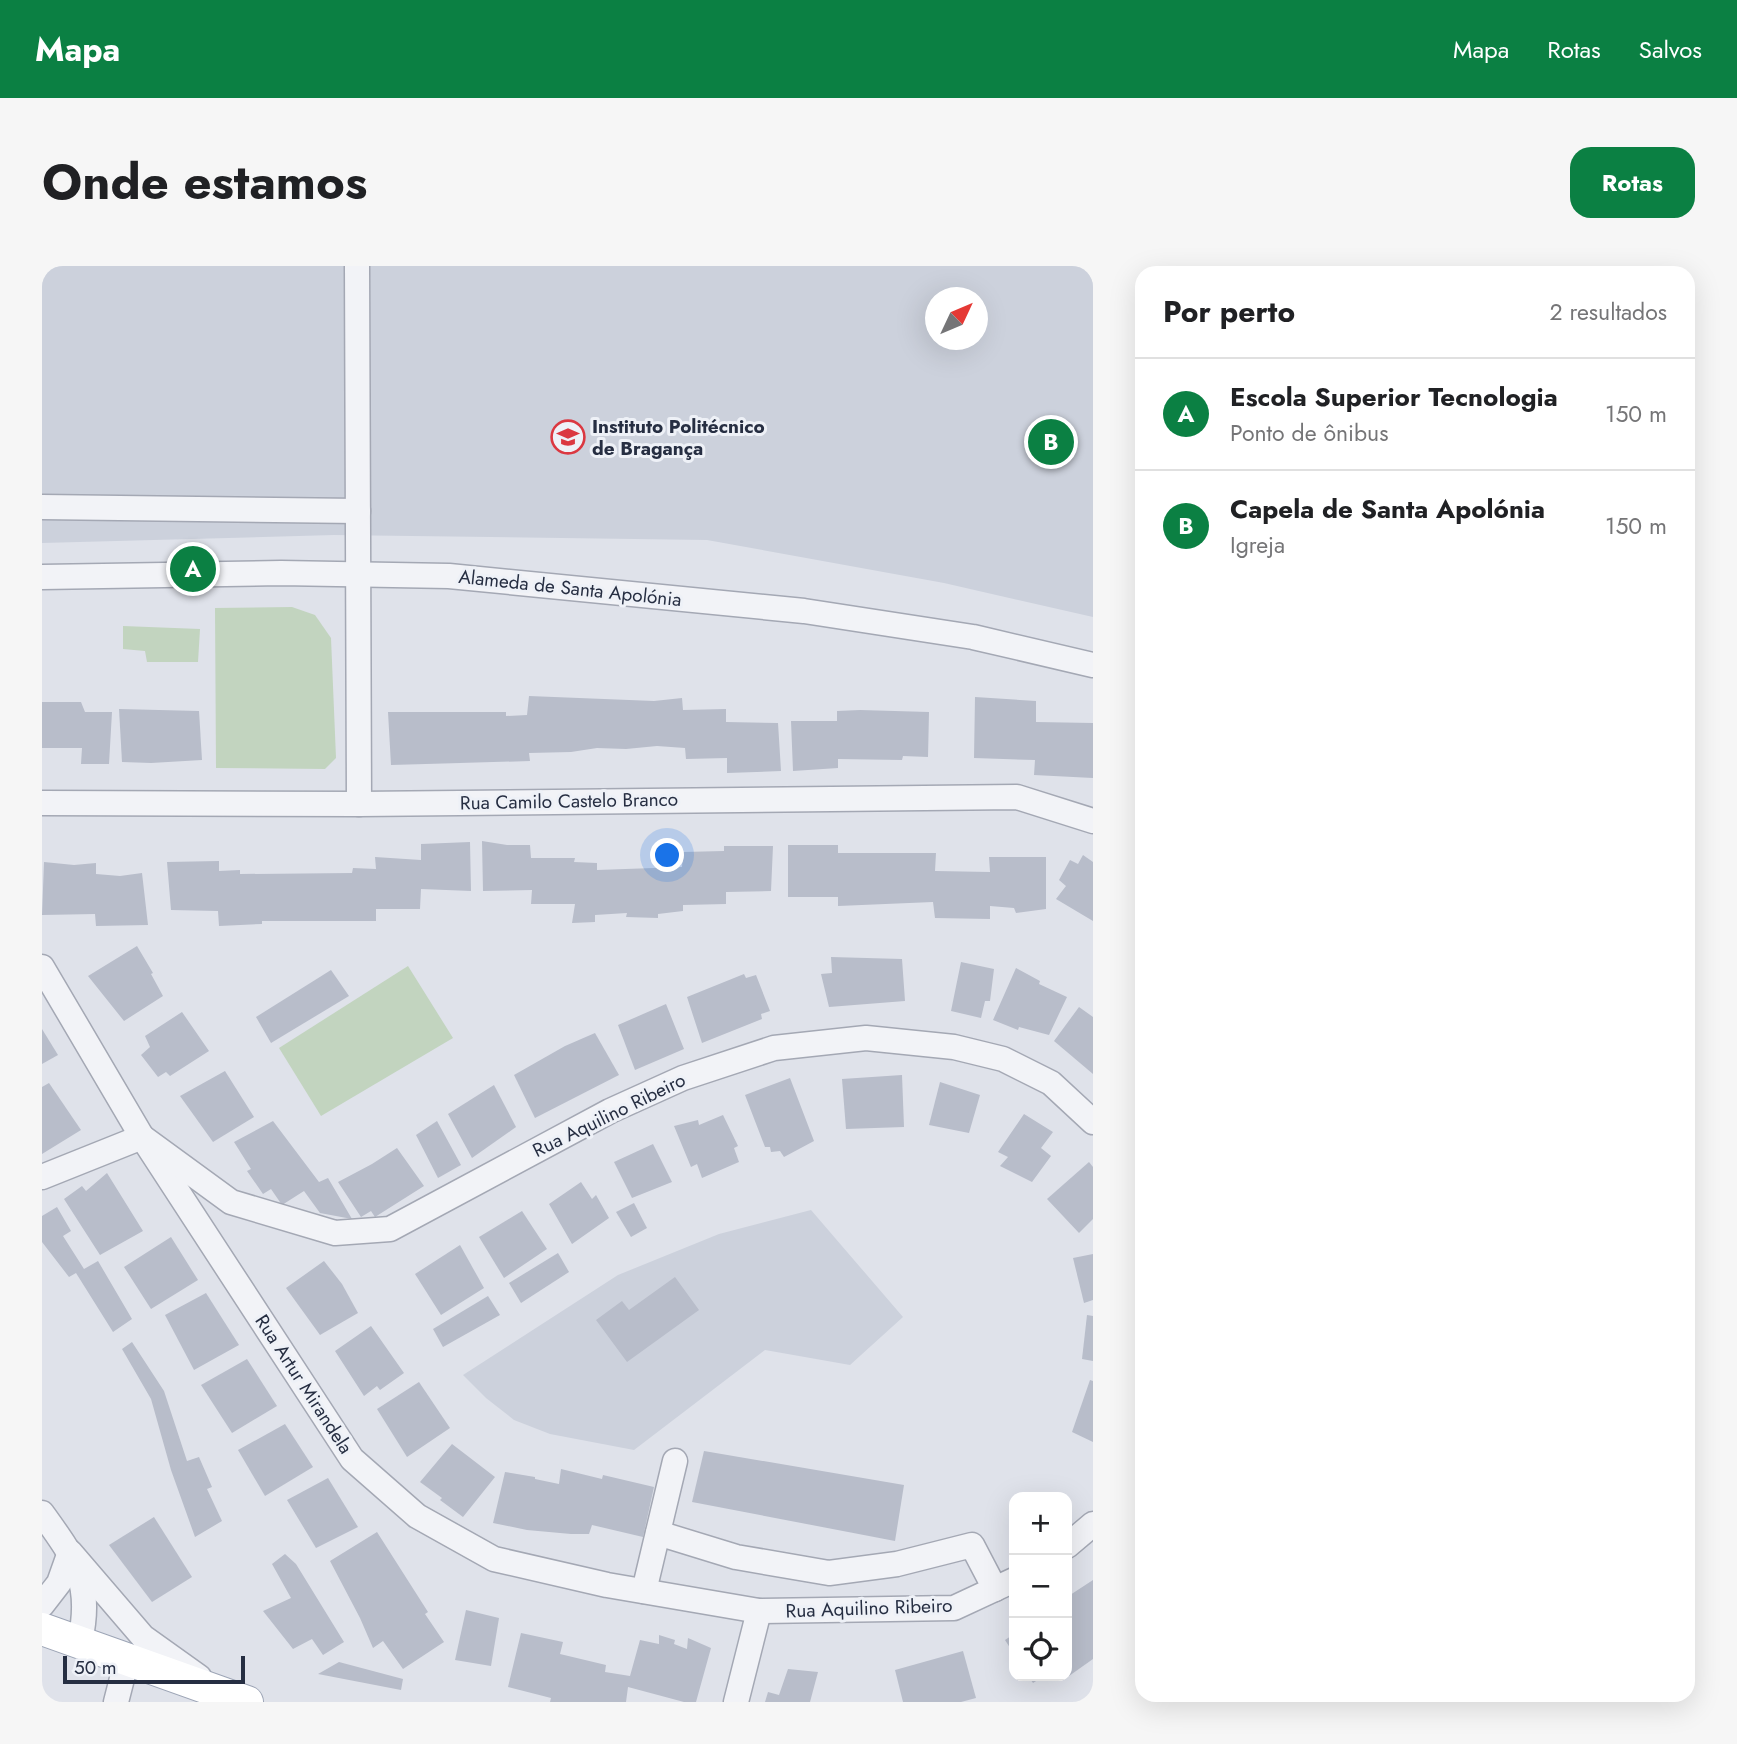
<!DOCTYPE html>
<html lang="pt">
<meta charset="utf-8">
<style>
:root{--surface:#fff;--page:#f6f6f6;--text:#202124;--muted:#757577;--line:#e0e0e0;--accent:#0b8043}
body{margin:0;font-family:Jost,sans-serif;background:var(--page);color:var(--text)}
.controls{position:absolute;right:21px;bottom:21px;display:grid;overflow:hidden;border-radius:14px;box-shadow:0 7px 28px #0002}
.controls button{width:63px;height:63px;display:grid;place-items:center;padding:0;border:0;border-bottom:2px solid var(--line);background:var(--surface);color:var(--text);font:35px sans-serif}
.compass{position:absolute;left:883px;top:21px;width:63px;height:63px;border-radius:50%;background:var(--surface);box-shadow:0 7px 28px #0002;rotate:46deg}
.scale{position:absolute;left:21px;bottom:18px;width:182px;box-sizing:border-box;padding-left:7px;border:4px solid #262e42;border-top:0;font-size:19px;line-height:24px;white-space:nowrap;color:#262e42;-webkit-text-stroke:5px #eef1f7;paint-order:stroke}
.you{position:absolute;left:626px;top:590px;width:24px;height:24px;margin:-18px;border:5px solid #fff;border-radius:50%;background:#1a73e8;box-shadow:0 0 0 10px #1a73e833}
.badge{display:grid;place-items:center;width:46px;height:46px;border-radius:50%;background:var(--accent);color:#fff;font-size:23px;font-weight:700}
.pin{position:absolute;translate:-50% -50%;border:4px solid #fff;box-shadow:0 2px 7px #0006}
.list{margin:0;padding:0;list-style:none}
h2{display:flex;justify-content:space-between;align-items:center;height:91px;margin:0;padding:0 28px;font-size:30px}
h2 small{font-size:23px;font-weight:400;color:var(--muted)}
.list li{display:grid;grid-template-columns:46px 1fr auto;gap:21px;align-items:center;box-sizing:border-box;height:112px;padding:0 28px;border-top:2px solid var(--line)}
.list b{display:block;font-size:26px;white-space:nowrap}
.list p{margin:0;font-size:23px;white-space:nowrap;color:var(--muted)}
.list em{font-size:23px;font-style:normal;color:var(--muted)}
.icon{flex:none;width:38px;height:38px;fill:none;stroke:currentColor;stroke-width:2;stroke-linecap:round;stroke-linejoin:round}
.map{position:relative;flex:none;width:1051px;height:1436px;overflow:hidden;border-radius:21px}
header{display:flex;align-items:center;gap:42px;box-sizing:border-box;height:98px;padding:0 35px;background:var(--accent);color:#fff}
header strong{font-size:33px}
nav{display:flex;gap:38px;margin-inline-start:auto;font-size:24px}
.intro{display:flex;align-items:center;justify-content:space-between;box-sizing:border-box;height:168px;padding:0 42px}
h1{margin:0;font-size:49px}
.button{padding:18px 32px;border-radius:21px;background:var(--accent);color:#fff;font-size:24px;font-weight:700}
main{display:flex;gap:42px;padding:0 42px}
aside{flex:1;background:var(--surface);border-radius:21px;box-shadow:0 7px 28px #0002}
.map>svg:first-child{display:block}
</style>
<header>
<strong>Mapa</strong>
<nav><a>Mapa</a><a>Rotas</a><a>Salvos</a></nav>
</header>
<div class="intro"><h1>Onde estamos</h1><a class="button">Rotas</a></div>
<main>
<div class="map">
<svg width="1051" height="1436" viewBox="0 0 1051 1436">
<rect width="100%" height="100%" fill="#dfe2ea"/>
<g fill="#ccd1dc" fill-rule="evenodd">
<path d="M 0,0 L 1051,0 L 1051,351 L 902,317 L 665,274 L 292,269 L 0,277 ZM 894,32 L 936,32 L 936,74 L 894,74 Z"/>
<path d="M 769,944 L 861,1051 L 808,1099 L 723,1084 L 592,1184 L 508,1168 L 472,1154 L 444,1132 L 421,1109 L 576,1009 L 677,968 Z"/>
</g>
<g fill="#c2d4bf">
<path d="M 250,341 L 273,349 L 289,372 L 294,492 L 283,503 L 174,502 L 173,342 Z"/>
<path d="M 81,360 L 158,363 L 156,396 L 105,396 L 103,385 L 81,383 Z"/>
<path d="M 366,700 L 411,772 L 279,850 L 237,782 Z"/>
</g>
<g fill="#b8bdca">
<path d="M 1000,161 L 1025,169 L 1019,191 L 993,183 Z"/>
<path d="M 487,430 L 612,435 L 640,432 L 641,444 L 684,443 L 684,456 L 736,457 L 739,505 L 685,507 L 685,492 L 644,493 L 643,482 L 615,480 L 584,483 L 555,482 L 529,486 L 487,487 L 488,495 L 349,499 L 346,446 L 464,446 L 464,450 L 485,449 Z"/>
<path d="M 933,431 L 994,435 L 994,456 L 1051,457 L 1051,512 L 992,509 L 993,494 L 932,492 Z"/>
<path d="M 0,436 L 39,436 L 43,446 L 70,446 L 67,498 L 39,498 L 40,482 L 0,482 Z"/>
<path d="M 77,443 L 157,445 L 160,494 L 109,497 L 80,496 Z"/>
<path d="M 818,444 L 887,446 L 886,491 L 861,490 L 860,494 L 796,493 L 796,502 L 751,505 L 749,455 L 795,455 L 795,445 Z"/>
<path d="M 440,575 L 465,579 L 488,579 L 489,592 L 533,592 L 532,596 L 555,597 L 555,604 L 640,601 L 641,586 L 682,585 L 682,580 L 731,580 L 729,625 L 684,626 L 684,638 L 641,639 L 641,645 L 616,648 L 616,652 L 584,651 L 585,647 L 553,649 L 553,656 L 530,657 L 533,638 L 489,638 L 490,624 L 441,625 Z"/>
<path d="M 428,576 L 429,625 L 379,623 L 378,643 L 334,643 L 334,655 L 220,655 L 220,658 L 177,660 L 176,645 L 129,644 L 125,596 L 177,595 L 177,605 L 198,604 L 198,608 L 310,607 L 311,602 L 334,603 L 333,591 L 379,594 L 379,578 Z"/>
<path d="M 746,579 L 796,579 L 796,587 L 894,587 L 893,605 L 948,606 L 947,591 L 1004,591 L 1004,643 L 974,647 L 972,642 L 948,640 L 948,653 L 893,652 L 891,636 L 796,640 L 796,631 L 746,631 Z"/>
<path d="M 1041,589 L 1051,596 L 1051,655 L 1014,633 L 1024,620 L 1017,614 L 1028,594 L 1036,598 Z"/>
<path d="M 2,596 L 32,599 L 54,597 L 54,608 L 78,610 L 100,607 L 106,659 L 54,660 L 53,648 L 0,649 Z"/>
<path d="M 95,680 L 111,707 L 109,708 L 121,730 L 82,755 L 46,710 Z"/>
<path d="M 789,691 L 860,693 L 863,735 L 787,741 L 779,708 L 790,707 Z"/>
<path d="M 919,696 L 952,703 L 948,735 L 943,735 L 939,752 L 909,745 Z"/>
<path d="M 974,702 L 998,715 L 997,718 L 1025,731 L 1007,769 L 977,761 L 976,764 L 951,754 Z"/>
<path d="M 289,704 L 307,730 L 229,777 L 214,751 Z"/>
<path d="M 702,708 L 704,712 L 714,709 L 728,745 L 719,748 L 720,753 L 660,777 L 645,731 Z"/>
<path d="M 624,738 L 642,783 L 593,804 L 576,759 Z"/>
<path d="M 1037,741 L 1051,751 L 1051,808 L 1012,775 Z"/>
<path d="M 140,746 L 167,785 L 128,810 L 124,806 L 116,811 L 99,789 L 108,781 L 103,770 Z"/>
<path d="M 0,763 L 16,789 L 0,798 Z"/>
<path d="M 553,767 L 577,809 L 493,852 L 472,809 L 523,780 Z"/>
<path d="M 183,805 L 212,851 L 171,876 L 138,830 Z"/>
<path d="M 860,809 L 862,861 L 804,863 L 800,813 Z"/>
<path d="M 748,812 L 772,875 L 742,891 L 738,885 L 729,886 L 728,881 L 723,881 L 703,829 Z"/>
<path d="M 898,816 L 938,829 L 927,867 L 887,859 Z"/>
<path d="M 7,817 L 39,864 L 0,888 L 0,821 Z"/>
<path d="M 452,819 L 474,861 L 430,892 L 406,848 Z"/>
<path d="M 982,848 L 1011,866 L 999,882 L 1009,890 L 990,916 L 958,900 L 966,891 L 956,886 Z"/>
<path d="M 681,849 L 696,880 L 692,882 L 697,896 L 660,912 L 655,898 L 649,901 L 632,860 L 656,854 L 657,859 Z"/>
<path d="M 231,855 L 277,916 L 286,912 L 310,953 L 278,947 L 262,925 L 240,939 L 229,923 L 221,928 L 205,905 L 209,903 L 192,876 Z"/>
<path d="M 395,855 L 419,899 L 396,912 L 374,869 Z"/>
<path d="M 611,878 L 630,916 L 590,932 L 572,896 Z"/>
<path d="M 355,882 L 382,920 L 333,951 L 329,945 L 319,951 L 296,916 L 330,898 Z"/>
<path d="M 1047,896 L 1051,901 L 1051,953 L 1037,967 L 1005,933 Z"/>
<path d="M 65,907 L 101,965 L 58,989 L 22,933 L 40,920 L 44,925 Z"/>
<path d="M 539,916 L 550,933 L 554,929 L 567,952 L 530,978 L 507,938 Z"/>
<path d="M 592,937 L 605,962 L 589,971 L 574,946 Z"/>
<path d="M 15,941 L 29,965 L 21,970 L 42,1003 L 56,995 L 90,1053 L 71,1066 L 34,1007 L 27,1011 L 0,976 L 0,950 Z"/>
<path d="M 480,945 L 505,983 L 462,1012 L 437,971 Z"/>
<path d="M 129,971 L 156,1014 L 109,1043 L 82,1001 Z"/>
<path d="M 418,979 L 442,1022 L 399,1049 L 373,1008 Z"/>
<path d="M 516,987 L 527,1006 L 479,1037 L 467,1017 Z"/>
<path d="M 1051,988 L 1051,1034 L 1042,1037 L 1031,992 Z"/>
<path d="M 282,995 L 300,1018 L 316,1047 L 278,1069 L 244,1022 Z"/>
<path d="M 633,1011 L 657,1044 L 585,1096 L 554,1054 L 580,1035 L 587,1044 Z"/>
<path d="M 164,1027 L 197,1079 L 152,1104 L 123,1049 Z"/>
<path d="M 446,1030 L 458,1049 L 401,1081 L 391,1063 Z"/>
<path d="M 1045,1049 L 1051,1050 L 1051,1095 L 1040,1093 Z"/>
<path d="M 329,1060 L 362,1107 L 338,1124 L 335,1120 L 322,1130 L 293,1085 Z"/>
<path d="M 90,1076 L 122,1125 L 145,1195 L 157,1191 L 170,1221 L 165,1223 L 180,1255 L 153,1271 L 129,1204 L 109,1133 L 80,1083 Z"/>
<path d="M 205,1093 L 235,1140 L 190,1167 L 159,1119 Z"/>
<path d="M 1048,1114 L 1051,1115 L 1051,1176 L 1030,1166 Z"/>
<path d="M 377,1116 L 408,1162 L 365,1191 L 335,1143 Z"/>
<path d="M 243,1158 L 271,1201 L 223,1230 L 196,1184 Z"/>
<path d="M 410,1178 L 453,1211 L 421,1251 L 398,1234 L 400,1232 L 378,1216 Z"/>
<path d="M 662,1185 L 862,1219 L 853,1275 L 650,1236 Z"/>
<path d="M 519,1203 L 560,1213 L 561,1209 L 612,1221 L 601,1271 L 550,1259 L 547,1268 L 529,1268 L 485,1264 L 451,1257 L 463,1206 L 493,1211 L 493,1213 L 517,1218 Z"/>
<path d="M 286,1212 L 316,1261 L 274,1282 L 245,1234 Z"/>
<path d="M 112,1251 L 150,1311 L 110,1336 L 67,1279 Z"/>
<path d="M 335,1266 L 386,1346 L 383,1348 L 402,1376 L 361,1403 L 341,1375 L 331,1382 L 318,1352 L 288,1295 Z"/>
<path d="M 243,1288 L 254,1298 L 302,1376 L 281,1389 L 270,1373 L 251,1383 L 221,1345 L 249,1332 L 230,1298 Z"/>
<path d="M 1051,1314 L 1051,1393 L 1027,1410 L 1025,1407 L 1025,1331 Z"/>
<path d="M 424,1344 L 457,1352 L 449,1400 L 413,1394 Z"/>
<path d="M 479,1367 L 521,1376 L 518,1388 L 564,1399 L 563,1406 L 588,1410 L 598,1374 L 617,1378 L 617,1369 L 633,1374 L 632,1378 L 645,1383 L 646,1372 L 669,1382 L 654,1436 L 642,1436 L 586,1421 L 584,1436 L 508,1436 L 509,1432 L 466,1421 Z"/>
<path d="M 972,1368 L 972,1388 L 963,1374 Z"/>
<path d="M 921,1385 L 934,1432 L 919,1436 L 861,1436 L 853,1404 Z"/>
<path d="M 297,1396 L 361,1413 L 359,1424 L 276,1408 Z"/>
<path d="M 746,1403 L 776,1406 L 768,1436 L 723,1436 L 726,1426 L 737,1429 Z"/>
<path d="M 986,1410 L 1002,1410 L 991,1417 Z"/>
</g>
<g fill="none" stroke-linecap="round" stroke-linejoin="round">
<defs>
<g id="minor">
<path d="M 315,0 L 317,538"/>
<path d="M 0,241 L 316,245"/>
<path d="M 0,311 L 239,307 L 407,310 L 762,345 L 931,371 L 1051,399"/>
<path d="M 0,537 L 317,538 L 975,531 L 1051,555"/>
<path d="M 0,701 L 100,871 L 310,1193 L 375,1250 L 452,1293 L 565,1319 L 717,1345 L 912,1342 L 972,1314"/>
<path d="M 0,911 L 100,871 L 189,936 L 293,967 L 348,963 L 568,845 L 641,812 L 732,782 L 824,772 L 912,781 L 961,793 L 1009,817 L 1051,856"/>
<path d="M 0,1247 C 33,1293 51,1316 38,1375"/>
<path d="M 616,1267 L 694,1291 L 787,1307 L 855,1298 L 930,1279 L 953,1323"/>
<path d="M 1025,1280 L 1051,1258"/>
<path d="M 602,1325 L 633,1195"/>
<path d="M 0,1339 L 17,1317 L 28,1286 L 101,1371 L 157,1411"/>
<path d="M 74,1436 L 85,1393"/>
<path d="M 694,1436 L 717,1345"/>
</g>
<path id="major" d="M 0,1363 L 205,1436"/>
</defs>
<use href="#minor" stroke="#a4a8b4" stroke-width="27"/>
<use href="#major" stroke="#9da5b6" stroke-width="34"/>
<use href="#minor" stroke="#f2f3f7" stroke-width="24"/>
<use href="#major" stroke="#fff" stroke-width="32"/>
</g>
<defs>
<symbol id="university-ring" viewBox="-11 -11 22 22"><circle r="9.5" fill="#eef1f7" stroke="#db3841" stroke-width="1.5"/><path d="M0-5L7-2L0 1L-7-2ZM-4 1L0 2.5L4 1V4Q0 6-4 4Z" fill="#db3841"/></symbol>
</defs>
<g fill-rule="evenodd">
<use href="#university-ring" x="507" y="152" width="38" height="38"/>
</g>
<g text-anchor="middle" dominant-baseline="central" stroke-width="6" stroke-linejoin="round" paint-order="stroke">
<g font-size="19" font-weight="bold" fill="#262e42" stroke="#eef1f7" text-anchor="start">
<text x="550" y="160">Instituto Politécnico<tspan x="550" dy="22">de Bragança</tspan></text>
</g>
<g font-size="19" fill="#262e42" stroke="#eef1f7">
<text transform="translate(528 322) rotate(6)">Alameda de Santa Apolónia</text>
<text transform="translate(527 535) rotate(-1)">Rua Camilo Castelo Branco</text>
<text transform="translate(567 849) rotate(-26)">Rua Aquilino Ribeiro</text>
<text transform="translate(262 1118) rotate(57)">Rua Artur Mirandela</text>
<text transform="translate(827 1342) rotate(-2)">Rua Aquilino Ribeiro</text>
</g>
</g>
</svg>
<div class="controls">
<button>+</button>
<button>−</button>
<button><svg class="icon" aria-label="locate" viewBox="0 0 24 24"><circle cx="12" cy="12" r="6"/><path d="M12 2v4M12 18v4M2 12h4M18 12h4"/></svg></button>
</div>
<svg class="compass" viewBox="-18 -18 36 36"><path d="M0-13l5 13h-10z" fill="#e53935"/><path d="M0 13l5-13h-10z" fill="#757577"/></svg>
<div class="scale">50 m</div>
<div class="you"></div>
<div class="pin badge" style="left:151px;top:303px">A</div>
<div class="pin badge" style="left:1009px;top:176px">B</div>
</div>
<aside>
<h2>Por perto<small>2 resultados</small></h2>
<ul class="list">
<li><span class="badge">A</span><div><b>Escola Superior Tecnologia</b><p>Ponto de ônibus</p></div><em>150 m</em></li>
<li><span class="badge">B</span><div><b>Capela de Santa Apolónia</b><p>Igreja</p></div><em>150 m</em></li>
</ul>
</aside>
</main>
